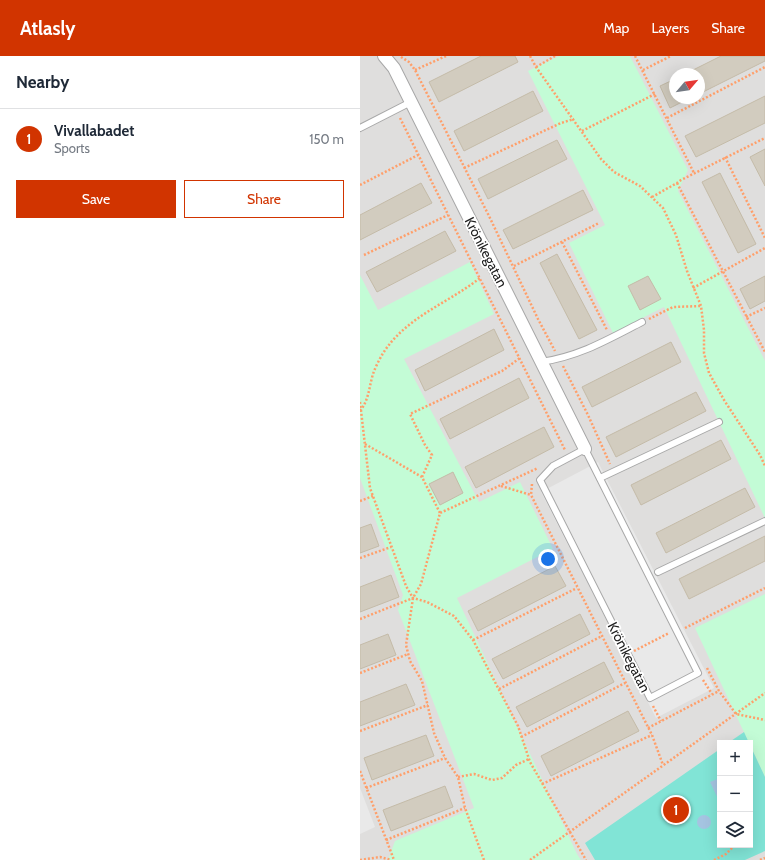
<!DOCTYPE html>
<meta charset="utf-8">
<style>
:root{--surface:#fff;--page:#f2f2f3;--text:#1f2937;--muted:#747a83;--line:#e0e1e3;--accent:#d13400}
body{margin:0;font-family:Cabin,sans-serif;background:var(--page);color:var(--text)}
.controls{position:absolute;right:12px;bottom:12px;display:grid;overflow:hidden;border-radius:0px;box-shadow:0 4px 16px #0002}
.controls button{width:36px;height:36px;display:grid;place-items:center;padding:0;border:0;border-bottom:1px solid var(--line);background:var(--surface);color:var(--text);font:20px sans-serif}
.compass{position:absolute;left:309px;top:12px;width:36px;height:36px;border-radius:50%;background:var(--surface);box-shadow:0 4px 16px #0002;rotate:61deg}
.you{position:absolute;left:188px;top:503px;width:14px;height:14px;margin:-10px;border:3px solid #fff;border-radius:50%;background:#1a73e8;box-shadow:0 0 0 6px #1a73e833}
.badge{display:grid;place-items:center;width:26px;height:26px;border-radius:50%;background:var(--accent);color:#fff;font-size:13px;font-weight:700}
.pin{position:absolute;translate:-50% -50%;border:2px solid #fff;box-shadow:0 1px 4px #0006}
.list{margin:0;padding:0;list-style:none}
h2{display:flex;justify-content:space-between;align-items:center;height:52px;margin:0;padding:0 16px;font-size:17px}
h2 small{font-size:13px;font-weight:400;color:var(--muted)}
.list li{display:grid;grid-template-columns:26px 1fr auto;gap:12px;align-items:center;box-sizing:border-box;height:60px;padding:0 16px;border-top:1px solid var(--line)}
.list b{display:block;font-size:15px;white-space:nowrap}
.list p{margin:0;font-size:13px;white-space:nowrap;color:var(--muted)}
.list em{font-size:13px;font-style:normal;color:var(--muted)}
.actions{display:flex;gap:8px;padding:12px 16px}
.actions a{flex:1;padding:9px 0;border:1px solid var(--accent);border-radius:0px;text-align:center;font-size:14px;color:var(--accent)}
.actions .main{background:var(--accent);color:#fff}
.icon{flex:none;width:22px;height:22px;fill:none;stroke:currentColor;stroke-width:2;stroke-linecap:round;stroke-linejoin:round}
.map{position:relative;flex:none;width:405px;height:804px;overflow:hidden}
header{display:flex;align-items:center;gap:24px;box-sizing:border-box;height:56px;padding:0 20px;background:var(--accent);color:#fff}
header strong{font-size:19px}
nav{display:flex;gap:22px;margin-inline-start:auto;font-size:14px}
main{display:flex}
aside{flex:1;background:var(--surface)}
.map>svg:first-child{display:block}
</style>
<header>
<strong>Atlasly</strong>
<nav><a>Map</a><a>Layers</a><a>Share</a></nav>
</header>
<main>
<aside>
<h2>Nearby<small></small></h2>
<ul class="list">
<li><span class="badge">1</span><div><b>Vivallabadet</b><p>Sports</p></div><em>150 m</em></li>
</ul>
<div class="actions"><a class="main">Save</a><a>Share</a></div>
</aside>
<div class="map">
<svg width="405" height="804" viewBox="0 0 405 804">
<rect width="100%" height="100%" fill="#f1f0e7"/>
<path fill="#dfdedd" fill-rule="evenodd" d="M 0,0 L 405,0 L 405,804 L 0,804 ZM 315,18 L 339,18 L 339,42 L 315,42 ZM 360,687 L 390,687 L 390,789 L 360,789 Z"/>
<g fill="#c3fcd6">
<path d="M 199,0 L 270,0 L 328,114 L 318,135 L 405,305 L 405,462 L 304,251 L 253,277 L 209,187 L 245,169 L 168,15 Z"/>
<path d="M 110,206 L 134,258 L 44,303 L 119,446 L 160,426 L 193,493 L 97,542 L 217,798 L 221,804 L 28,804 L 35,785 L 114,752 L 38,554 L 43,539 L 0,422 L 0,219 L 18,254 Z"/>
<path d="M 405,538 L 405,721 L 335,572 Z"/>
</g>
<g fill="#81e4d6">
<path d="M 384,676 L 389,687 L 368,687 Z"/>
<path d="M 390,689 L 405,721 L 405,795 L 385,804 L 235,804 L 225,787 L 360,693 L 360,789 L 390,789 Z"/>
</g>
<g fill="#e9e9e9">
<path d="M 238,406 L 354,632 L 296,662 L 181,436 Z"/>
<path d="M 0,732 L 15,771 L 0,778 Z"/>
</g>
<g fill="#a5c4e1">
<path d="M 360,722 L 360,747 L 350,726 Z"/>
<circle cx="344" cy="766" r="7"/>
</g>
<g fill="#d2ccbf" stroke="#c4bba8">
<path d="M 121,0 L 155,0 L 158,6 L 79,46 L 69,26 Z"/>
<path d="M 361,0 L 405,0 L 405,5 L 339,38 L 339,18 L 325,18 Z"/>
<path d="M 315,23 L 315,42 L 330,42 L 310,52 L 300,30 Z"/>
<path d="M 173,35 L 183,55 L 104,95 L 94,75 Z"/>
<path d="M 405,40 L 405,67 L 336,101 L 325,80 Z"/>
<path d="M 197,84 L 207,103 L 128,143 L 118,123 Z"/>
<path d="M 405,93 L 405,130 L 390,101 Z"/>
<path d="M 360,117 L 396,188 L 378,197 L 342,126 Z"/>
<path d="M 61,127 L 72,147 L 0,184 L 0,159 Z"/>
<path d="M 223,134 L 233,154 L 153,193 L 143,174 Z"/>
<path d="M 85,175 L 96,195 L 17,236 L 6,216 Z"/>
<path d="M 197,198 L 237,274 L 219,283 L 180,207 Z"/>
<path d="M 288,220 L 301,243 L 280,254 L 268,230 Z"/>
<path d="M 405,220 L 405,245 L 390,253 L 380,233 Z"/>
<path d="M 134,273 L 144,294 L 65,335 L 55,314 Z"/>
<path d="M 311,286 L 321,306 L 232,351 L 222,331 Z"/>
<path d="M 159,322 L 169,342 L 90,383 L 80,363 Z"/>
<path d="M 336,336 L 346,355 L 256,401 L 246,381 Z"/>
<path d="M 184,371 L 194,391 L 116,432 L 105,411 Z"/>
<path d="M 361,384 L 371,403 L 281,449 L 271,429 Z"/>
<path d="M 93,416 L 103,437 L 80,449 L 69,428 Z"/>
<path d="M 385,432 L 395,451 L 306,497 L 296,477 Z"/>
<path d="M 11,468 L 19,490 L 0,497 L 0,472 Z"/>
<path d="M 405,480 L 405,505 L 329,543 L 319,523 Z"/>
<path d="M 195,510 L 206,530 L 118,575 L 108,555 Z"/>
<path d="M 31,519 L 39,541 L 0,556 L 0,531 Z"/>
<path d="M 220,558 L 230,578 L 143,623 L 132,603 Z"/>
<path d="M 28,578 L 36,599 L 0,613 L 0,589 Z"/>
<path d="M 244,606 L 254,626 L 167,671 L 156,651 Z"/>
<path d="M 46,628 L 55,649 L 0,670 L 0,646 Z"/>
<path d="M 268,655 L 279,675 L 191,720 L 181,700 Z"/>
<path d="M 66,679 L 74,700 L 12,724 L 4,702 Z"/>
<path d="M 85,730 L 93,751 L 31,775 L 23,754 Z"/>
</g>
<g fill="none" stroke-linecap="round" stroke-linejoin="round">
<defs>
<g id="service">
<path d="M 0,72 L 51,46"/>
<path d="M 181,306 C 220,300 247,284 282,266"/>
<path d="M 225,393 L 338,617 L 290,642 L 180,424 L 193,410 Z"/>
<path d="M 240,422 L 359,366"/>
<path d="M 298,516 L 405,465"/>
</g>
<path id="minor" d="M 24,0 L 34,12 L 51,46 L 225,393"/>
</defs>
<use href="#service" stroke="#a8a8a8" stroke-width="8"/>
<use href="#minor" stroke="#a8a8a8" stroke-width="14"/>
<g stroke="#ff9f6a" stroke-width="2.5" stroke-dasharray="2 2" stroke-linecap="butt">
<path d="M 170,0 L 176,11 L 241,103 L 254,116 L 280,130 L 303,152 L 316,179 L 327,215 L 341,250 L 344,274 L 344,297 L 349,317 L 364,344 L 400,399 L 405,410"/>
<path d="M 275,0 L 334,117"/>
<path d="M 41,1 L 49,6 L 55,14 L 129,160 L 178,263 L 195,295"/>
<path d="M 176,11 L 195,0"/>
<path d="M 55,14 L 86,0"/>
<path d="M 283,14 L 311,0"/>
<path d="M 40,62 L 205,394"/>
<path d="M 307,62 L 405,11"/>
<path d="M 222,75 L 295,38"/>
<path d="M 365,101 L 405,182"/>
<path d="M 104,112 L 201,67 L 214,63"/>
<path d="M 317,127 L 405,296"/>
<path d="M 0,129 L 58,99"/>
<path d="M 292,141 L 317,127 L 321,124 L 405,82"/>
<path d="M 202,186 L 247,274"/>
<path d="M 4,199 L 88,159"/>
<path d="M 154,210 L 239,167"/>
<path d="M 333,232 L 405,192"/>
<path d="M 386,261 L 405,252"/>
<path d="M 289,263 L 313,251 L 341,250"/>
<path d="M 203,310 L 228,359 L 250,408"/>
<path d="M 0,346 L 10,432 L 46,530 L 53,542"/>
<path d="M 0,355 C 9,344 9,331 13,318 C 15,312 19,304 22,299 C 45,261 87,248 120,222"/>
<path d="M 5,388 L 62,421 L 80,457"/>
<path d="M 62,421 L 72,399 L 65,389 L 50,358 L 142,315 L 160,302"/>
<path d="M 172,428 L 171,439 L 292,679 L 303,709"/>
<path d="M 141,430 L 171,439"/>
<path d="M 0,445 L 13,440"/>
<path d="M 0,502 L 31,491"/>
<path d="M 0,563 L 53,542 L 67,546 L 94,560 L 113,584 L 158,670 L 170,706 L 226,804"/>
<path d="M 325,572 L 405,532"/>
<path d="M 113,584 L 217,532"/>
<path d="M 274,595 L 309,577"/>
<path d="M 347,612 L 359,635 L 376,658 L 405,664"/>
<path d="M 0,617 L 48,598"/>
<path d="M 343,624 L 352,638"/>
<path d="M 139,633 L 242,580"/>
<path d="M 293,650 L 301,665"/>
<path d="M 288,672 L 359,635"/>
<path d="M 0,675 L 68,649"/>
<path d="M 161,681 L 265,627"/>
<path d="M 0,715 L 34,804"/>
<path d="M 98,721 L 114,718 L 132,724 L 142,722 L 156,709 L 169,703"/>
<path d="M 182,728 L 292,679"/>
<path d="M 6,732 L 85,702"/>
<path d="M 26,784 L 105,752"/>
<path d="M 0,804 L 20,801 L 31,804"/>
<path d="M 124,804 L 105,752 L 98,721 L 85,702 L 74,677 L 62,625 L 50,605 L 46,589 L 53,542 L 61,528 L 80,457 L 178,412"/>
<path d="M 170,804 L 405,637"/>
<path d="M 354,804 L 366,798 L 375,789"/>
<path d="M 400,804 L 405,802"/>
</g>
<use href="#service" stroke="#fff" stroke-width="6"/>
<use href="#minor" stroke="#fff" stroke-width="12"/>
</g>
<g text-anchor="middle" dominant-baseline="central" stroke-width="3.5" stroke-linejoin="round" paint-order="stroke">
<g font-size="14" fill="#212121" stroke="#fff">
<text transform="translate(126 196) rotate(63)">Krönikegatan</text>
<text transform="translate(269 601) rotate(63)">Krönikegatan</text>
</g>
</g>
</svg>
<div class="controls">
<button>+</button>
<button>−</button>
<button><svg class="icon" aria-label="layers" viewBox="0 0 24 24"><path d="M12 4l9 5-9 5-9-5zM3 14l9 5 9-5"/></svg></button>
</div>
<svg class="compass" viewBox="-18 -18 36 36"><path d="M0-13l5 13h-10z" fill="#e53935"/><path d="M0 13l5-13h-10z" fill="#747a83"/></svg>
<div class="you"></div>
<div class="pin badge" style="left:316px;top:754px">1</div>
</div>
</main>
